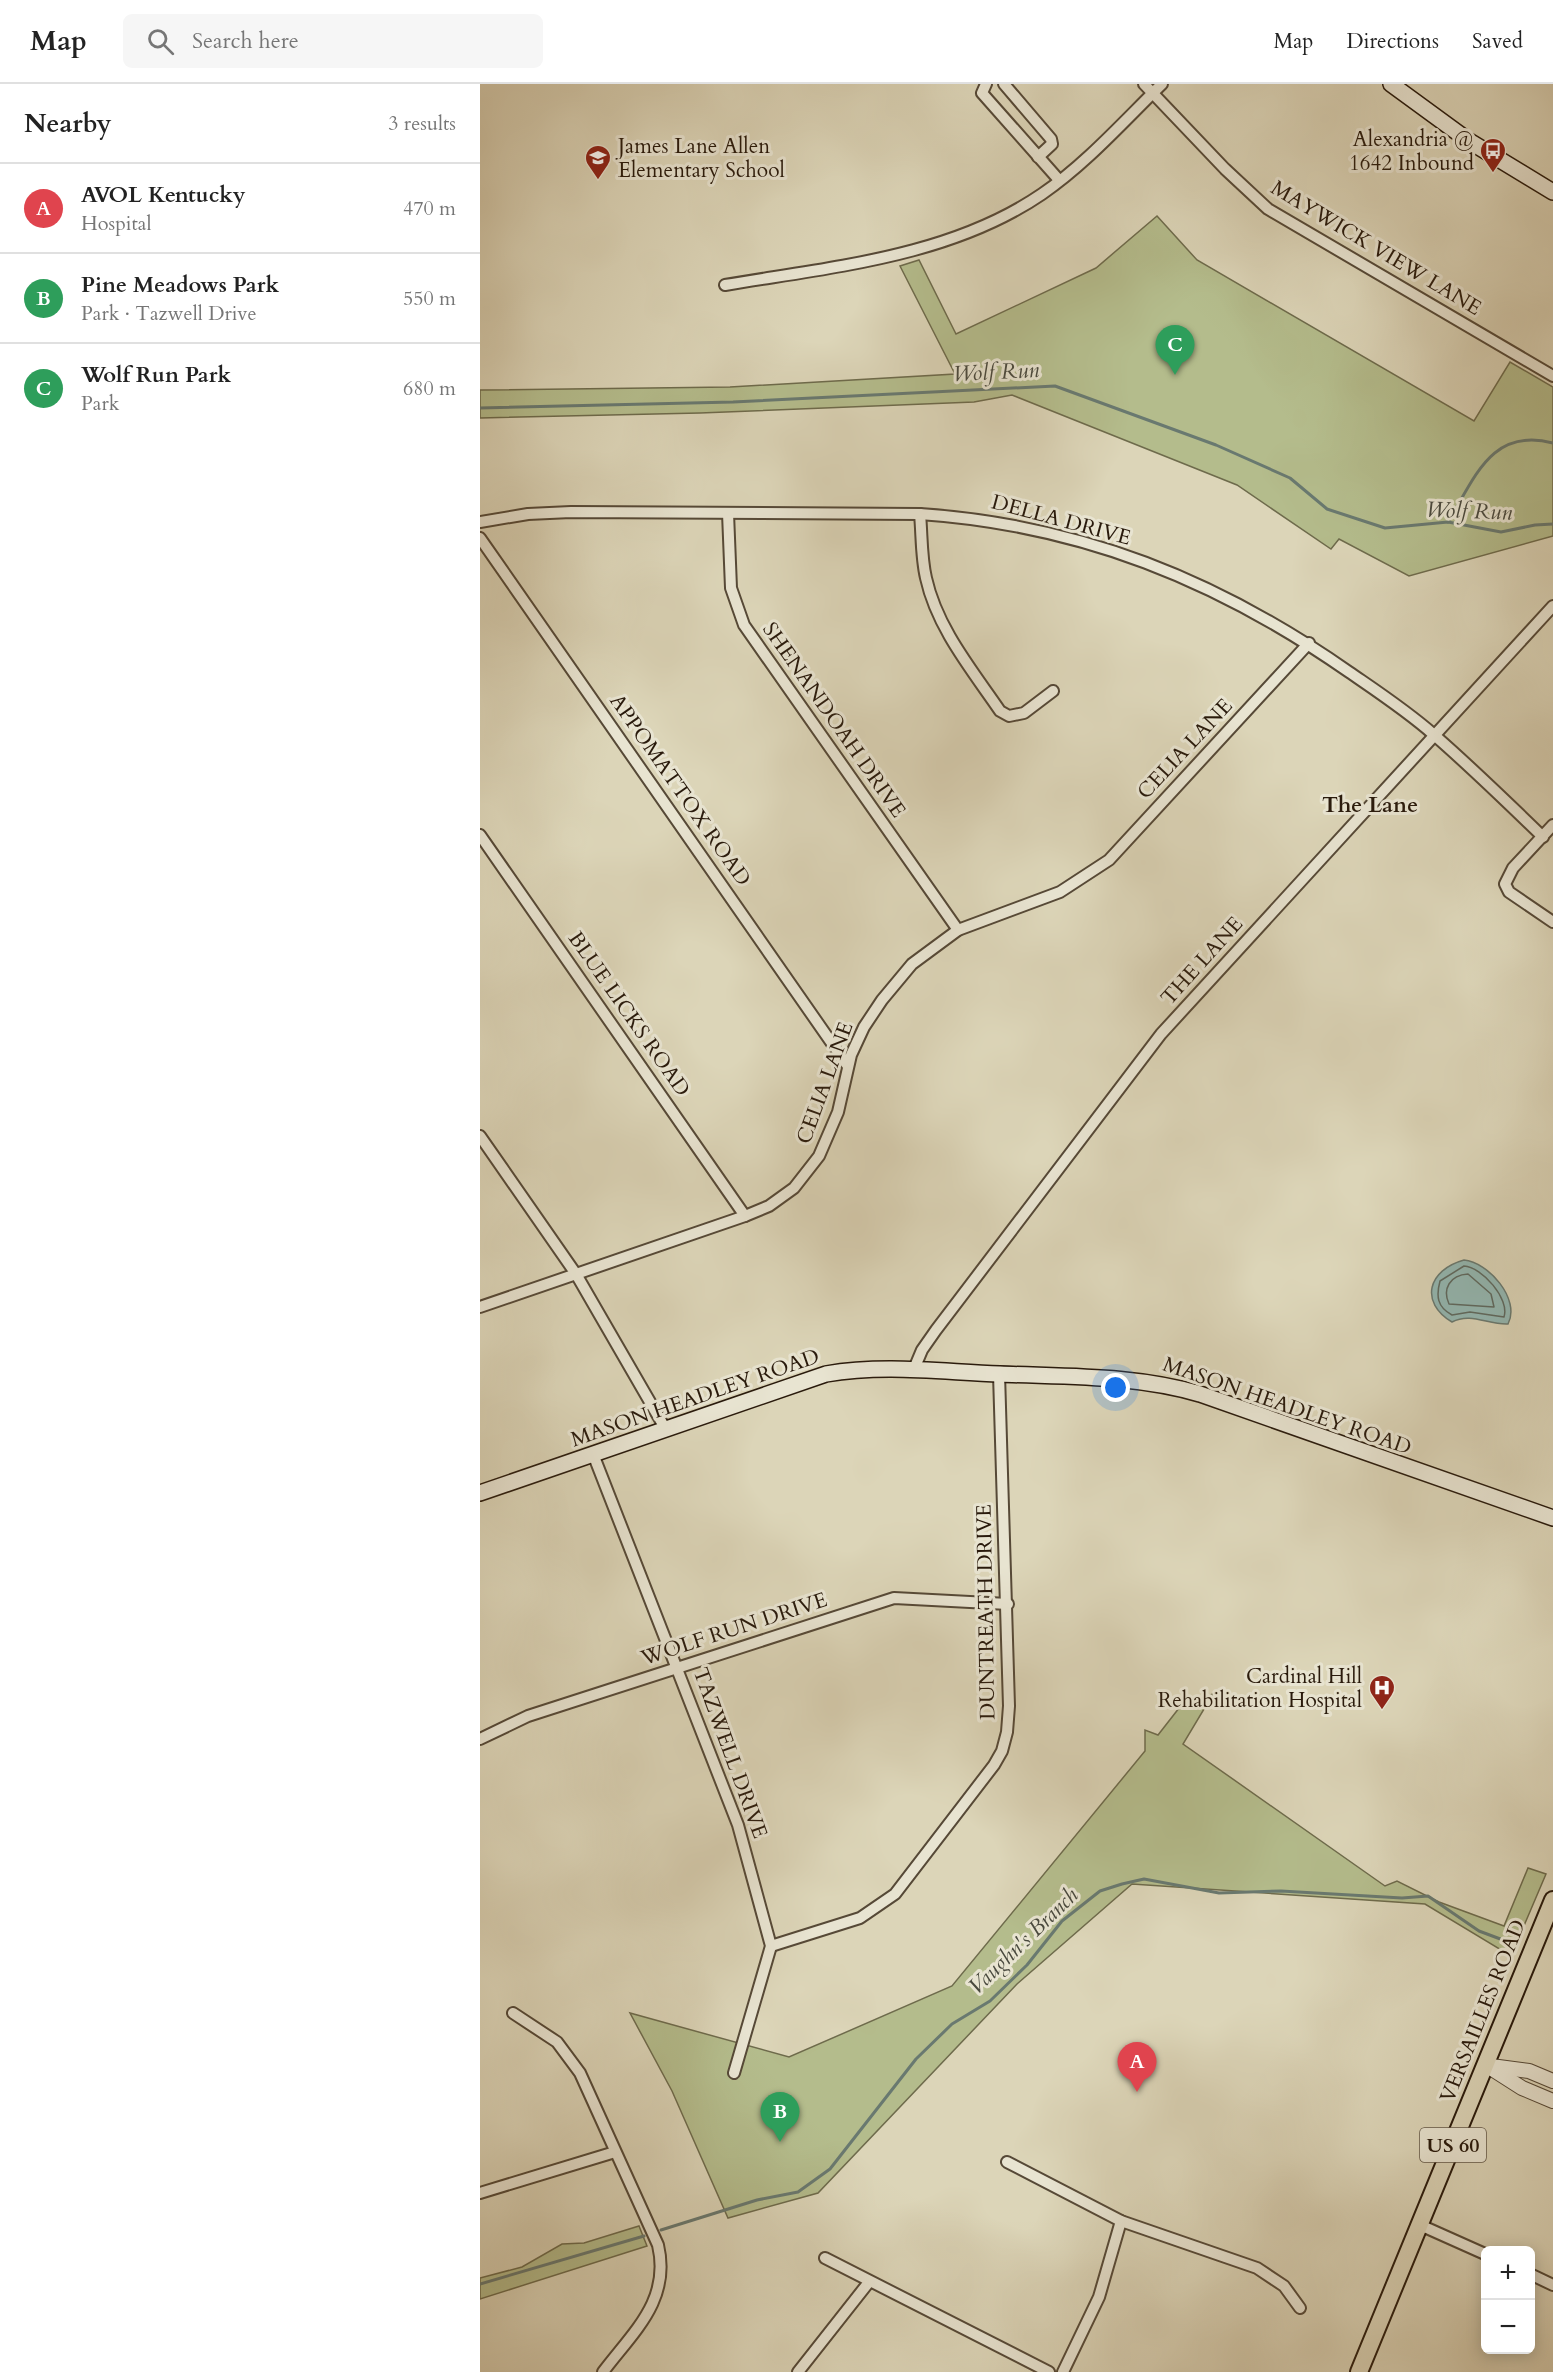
<!DOCTYPE html>
<meta charset="utf-8">
<style>
:root{--surface:#fff;--page:#f6f6f6;--text:#222;--muted:#767676;--line:#e0e0e0;--accent:#db2777}
body{margin:0;font-family:Cardo,serif;background:var(--page);color:var(--text)}
.controls{position:absolute;right:18px;bottom:18px;display:grid;overflow:hidden;border-radius:9px;box-shadow:0 3px 15px #0003}
.controls button{width:54px;height:54px;display:grid;place-items:center;padding:0;border:0;border-bottom:2px solid var(--line);background:var(--surface);color:var(--text);font:30px sans-serif}
.you{position:absolute;left:636px;top:1304px;width:21px;height:21px;margin:-15px;border:4px solid #fff;border-radius:50%;background:#1a73e8;box-shadow:0 0 0 9px #1a73e833}
.badge{display:grid;place-items:center;width:39px;height:39px;border-radius:50%;background:var(--accent);color:#fff;font-size:20px;font-weight:700}
.pin{position:absolute;translate:-50% -50px;filter:drop-shadow(0 2px 3px #0008)}
.pin::after{content:'';position:absolute;top:32px;width:21px;height:18px;background:inherit;clip-path:polygon(0 0,100% 0,50% 100%)}
.list{margin:0;padding:0;list-style:none}
h2{display:flex;justify-content:space-between;align-items:center;height:78px;margin:0;padding:0 24px;font-size:26px}
h2 small{font-size:20px;font-weight:400;color:var(--muted)}
.list li{display:grid;grid-template-columns:39px 1fr auto;gap:18px;align-items:center;box-sizing:border-box;height:90px;padding:0 24px;border-top:2px solid var(--line)}
.list b{display:block;font-size:22px;white-space:nowrap}
.list p{margin:0;font-size:20px;white-space:nowrap;color:var(--muted)}
.list em{font-size:20px;font-style:normal;color:var(--muted)}
.icon{flex:none;width:33px;height:33px;fill:none;stroke:currentColor;stroke-width:2;stroke-linecap:round;stroke-linejoin:round}
.map{position:relative;flex:none;width:1073px;height:2288px;overflow:hidden}
header{display:flex;align-items:center;gap:36px;box-sizing:border-box;height:84px;padding:0 30px;background:var(--surface);border-bottom:2px solid var(--line)}
header strong{font-size:28px}
nav{display:flex;gap:33px;margin-inline-start:auto;font-size:21px}
.search{width:420px;height:54px;background:var(--page);display:flex;align-items:center;gap:15px;box-sizing:border-box;padding:0 21px;border-radius:9px;color:var(--muted);font-size:22px}
main{display:flex}
aside{flex:1;background:var(--surface)}
.map>svg:first-child{display:block}
</style>
<header>
<strong>Map</strong>
<div class="search"><svg class="icon" aria-label="search" viewBox="0 0 24 24"><circle cx="10" cy="10" r="6"/><path d="M15 15l6 6"/></svg>Search here</div>
<nav><a>Map</a><a>Directions</a><a>Saved</a></nav>
</header>
<main>
<aside>
<h2>Nearby<small>3 results</small></h2>
<ul class="list">
<li><span class="badge" style="background:#e0444e">A</span><div><b>AVOL Kentucky</b><p>Hospital</p></div><em>470 m</em></li>
<li><span class="badge" style="background:#2e9e5b">B</span><div><b>Pine Meadows Park</b><p>Park · Tazwell Drive</p></div><em>550 m</em></li>
<li><span class="badge" style="background:#2e9e5b">C</span><div><b>Wolf Run Park</b><p>Park</p></div><em>680 m</em></li>
</ul>
</aside>
<div class="map">
<svg width="1073" height="2288" viewBox="0 0 1073 2288">
<rect width="100%" height="100%" fill="#dcd5b8"/>
<filter id="stains"><feTurbulence type="fractalNoise" baseFrequency=".00333" numOctaves="4"/><feColorMatrix values="0 0 0 0 .2 0 0 0 0 .09 0 0 0 0 .02 0 0 0 .5 -.17"/></filter>
<radialGradient id="worn" r=".72"><stop offset=".6" stop-color="#630" stop-opacity="0"/><stop offset="1" stop-color="#630" stop-opacity=".3"/></radialGradient>
<g fill="#b4bc8c" stroke="#6e6b4c" stroke-width="1.5">
<path d="M 677,132 L 717,176 L 994,337 L 1030,278 L 1073,303 L 1073,452 L 929,492 L 859,455 L 851,465 L 757,401 L 532,311 L 494,318 L 220,329 L 0,334 L 0,306 L 250,303 L 475,290 L 420,182 L 439,176 L 476,250 L 616,184 Z"/>
<path d="M 733,1610 L 703,1660 L 905,1802 L 917,1797 L 959,1818 L 1024,1842 L 1048,1784 L 1066,1790 L 1031,1872 L 945,1820 L 652,1800 L 537,1900 L 338,2109 L 248,2134 L 192,2007 L 150,1929 L 309,1973 L 472,1902 L 665,1667 L 665,1646 L 678,1651 L 703,1619 Z"/>
<path d="M 159,2142 L 167,2162 L 0,2215 L 0,2194 L 42,2183 L 82,2160 L 104,2159 Z"/>
</g>
<path fill="#93b8b3" stroke="#697970" stroke-width="1.5" d="M 984,1176 C 1008,1178 1041,1215 1028,1240 C 1008,1241 991,1228 972,1238 C 939,1218 948,1186 984,1176 Z"/>
<g fill="none" stroke-linecap="round" stroke-linejoin="round">
<g stroke="#5e6960" stroke-width="1.5">
<path d="M 984,1182 C 1002,1183 1030,1215 1024,1233 L 990,1228 L 972,1231 C 957,1223 956,1212 960,1197 Z"/>
<path d="M 988,1190 L 1011,1210 L 1014,1223 L 969,1220 C 962,1205 970,1191 988,1190 Z"/>
</g>
<g stroke="#697970" stroke-width="3">
<path d="M 0,324 L 253,318 L 575,302 L 736,361 L 810,394 L 847,425 L 905,444 L 968,438 L 1021,448 L 1055,441 L 1073,440"/>
<path d="M 968,438 C 995,394 1011,343 1073,359"/>
<path d="M 181,2146 L 277,2116 L 318,2108 L 350,2085 L 436,1975 L 472,1940 L 510,1917 L 547,1881 L 582,1837 L 620,1807 L 642,1800 L 664,1795 L 739,1809 L 801,1807 L 922,1814 L 948,1812 L 999,1847 L 1031,1859"/>
<path d="M 0,2200 L 164,2152"/>
</g>
<defs>
<g id="minor">
<path d="M 506,0 L 502,9 L 579,96"/>
<path d="M 524,0 L 571,55 L 572,60 L 558,73"/>
<path d="M 664,0 L 745,85 L 788,125 L 1073,292"/>
<path d="M 245,201 C 351,183 470,173 562,110 C 606,80 644,37 682,0"/>
<path d="M 248,429 L 251,504 L 264,541 L 478,846"/>
<path d="M 440,430 C 442,451 441,473 446,494 C 457,544 492,586 520,627 L 529,632 L 544,629 L 573,607"/>
<path d="M 0,438 L 48,430 L 91,428 L 440,430 C 601,441 737,496 869,588 C 898,608 927,627 953,650 C 991,683 1027,718 1063,753"/>
<path d="M 0,454 L 367,981"/>
<path d="M 1073,741 L 1033,784 L 1025,800 L 1029,808 L 1073,838"/>
<path d="M 0,751 L 265,1132"/>
<path d="M 0,1052 L 96,1190 L 185,1344"/>
<path d="M 0,1223 L 265,1132 L 289,1122 L 314,1104 L 339,1072 L 358,1028 L 371,971 L 384,943 L 402,916 L 432,880 L 478,846 L 580,808 L 629,776 L 829,559"/>
<path d="M 434,1285 L 442,1266 L 456,1246 L 681,950 L 1073,522"/>
<path d="M 113,1370 L 258,1741 L 291,1862 L 254,1989"/>
<path d="M 0,1655 L 48,1632 L 414,1514 L 528,1520"/>
<path d="M 291,1862 L 380,1834 L 415,1810 L 514,1681 L 522,1667 L 527,1648 L 529,1622 L 519,1290"/>
<path d="M 33,1929 L 77,1958 L 100,1989 L 178,2161 C 191,2216 154,2247 123,2288"/>
<path d="M 527,2078 L 641,2137 L 777,2184 L 804,2202 L 820,2224"/>
<path d="M 0,2109 L 135,2068"/>
<path d="M 940,2141 L 1005,2170"/>
<path d="M 345,2174 L 569,2288"/>
<path d="M 1050,2190 L 1073,2201"/>
<path d="M 318,2288 L 389,2198"/>
<path d="M 583,2288 L 619,2213 L 641,2137"/>
</g>
<g id="tertiary">
<path d="M 1006,1981 L 1042,2004 L 1073,2017"/>
<path d="M 1011,1982 L 1049,1987 L 1073,1997"/>
</g>
<g id="secondary">
<path d="M 911,0 L 989,57 L 1073,108"/>
<path d="M 0,1409 L 346,1290 C 404,1280 462,1288 520,1290 C 588,1293 655,1291 720,1310 L 1073,1434"/>
</g>
<path id="primary" d="M 879,2288 L 1073,1816"/>
</defs>
<use href="#minor" stroke="#564937" stroke-width="14"/>
<use href="#tertiary" stroke="#564937" stroke-width="16"/>
<use href="#secondary" stroke="#291a0c" stroke-width="18"/>
<use href="#primary" stroke="#291a0c" stroke-width="20"/>
<use href="#minor" stroke="#e8e4d1" stroke-width="10"/>
<use href="#tertiary" stroke="#e8e4d1" stroke-width="14"/>
<use href="#secondary" stroke="#e8e4d1" stroke-width="15"/>
<use href="#primary" stroke="#dcd5b8" stroke-width="16"/>
</g>
<defs>
<symbol id="bus-pin" viewBox="-11 -11 22 30"><path d="M0 17L-7.5 6A9.5 9.5 0 1 1 7.5 6Z" fill="#8f2418" stroke="#e8e4d1"/><path d="M-5-6H5V4H4V6H2V4H-2V6H-4V4H-5ZM-3.5-4V0h7V-4ZM-3.5 1.2v1.5H-2V1.2ZM2 1.2v1.5H3.5V1.2Z" fill="#fff"/></symbol>
<symbol id="school-pin" viewBox="-11 -11 22 30"><path d="M0 17L-7.5 6A9.5 9.5 0 1 1 7.5 6Z" fill="#8f2418" stroke="#e8e4d1"/><path d="M0-5L7-2L0 1L-7-2ZM-4 1L0 2.5L4 1V4Q0 6-4 4Z" fill="#fff"/></symbol>
<symbol id="hospital-pin" viewBox="-11 -11 22 30"><path d="M0 17L-7.5 6A9.5 9.5 0 1 1 7.5 6Z" fill="#8f2418" stroke="#e8e4d1"/><path d="M-5-5h3v3.5h4V-5h3V5h-3V1.5h-4V5h-3Z" fill="#fff"/></symbol>
</defs>
<g fill-rule="evenodd">
<use href="#bus-pin" x="998" y="52" width="30" height="40"/>
<use href="#school-pin" x="103" y="59" width="30" height="40"/>
<use href="#hospital-pin" x="887" y="1589" width="30" height="40"/>
</g>
<g text-anchor="middle" dominant-baseline="central" stroke-width="6" stroke-linejoin="round" paint-order="stroke">
<rect fill="#e8e4d1" stroke="#625747" stroke-width="1.5" x="940" y="2044" width="66" height="34" rx="4.5"/>
<g font-size="20" font-weight="bold" fill="#291a0c">
<text x="973" y="2061">US 60</text>
</g>
<g font-size="21" fill="#291a0c" stroke="#e8e4d1" text-anchor="end">
<text x="994" y="55">Alexandria @<tspan x="994" dy="24">1642 Inbound</tspan></text>
<text x="138" y="62" text-anchor="start">James Lane Allen<tspan x="138" dy="24">Elementary School</tspan></text>
<text x="882" y="1592">Cardinal Hill<tspan x="882" dy="24">Rehabilitation Hospital</tspan></text>
</g>
<g font-size="21" fill="#291a0c" stroke="#e8e4d1">
<text transform="translate(896 164) rotate(31)">MAYWICK VIEW LANE</text>
<text transform="translate(581 436) rotate(15)">DELLA DRIVE</text>
<text transform="translate(354 636) rotate(55)">SHENANDOAH DRIVE</text>
<text transform="translate(705 665) rotate(-47)">CELIA LANE</text>
<text transform="translate(200 706) rotate(55)">APPOMATTOX ROAD</text>
<text transform="translate(722 877) rotate(-48)">THE LANE</text>
<text transform="translate(149 930) rotate(55)">BLUE LICKS ROAD</text>
<text transform="translate(345 999) rotate(-70)">CELIA LANE</text>
<text transform="translate(215 1314) rotate(-19)">MASON HEADLEY ROAD</text>
<text transform="translate(807 1322) rotate(19)">MASON HEADLEY ROAD</text>
<text transform="translate(506 1528) rotate(-91)">DUNTREATH DRIVE</text>
<text transform="translate(254 1545) rotate(-18)">WOLF RUN DRIVE</text>
<text transform="translate(250 1669) rotate(70)">TAZWELL DRIVE</text>
<text transform="translate(1003 1927) rotate(-68)">VERSAILLES ROAD</text>
</g>
<g font-size="22" font-style="italic" fill="#49493e" stroke="#e8e4d1">
<text transform="translate(516 288) rotate(-3)">Wolf Run</text>
<text transform="translate(989 427) rotate(2)">Wolf Run</text>
<text transform="translate(543 1857) rotate(-44)">Vaughn's Branch</text>
</g>
<g font-size="22" font-weight="bold" fill="#291a0c" stroke="#e8e4d1">
<text x="890" y="721">The Lane</text>
</g>
</g>
<rect width="100%" height="100%" filter="url(#stains)"/>
<rect width="100%" height="100%" fill="url(#worn)"/>
</svg>
<div class="controls">
<button>+</button>
<button>−</button>
</div>
<div class="you"></div>
<div class="pin badge" style="left:657px;top:2008px;background:#e0444e">A</div>
<div class="pin badge" style="left:300px;top:2058px;background:#2e9e5b">B</div>
<div class="pin badge" style="left:695px;top:291px;background:#2e9e5b">C</div>
</div>
</main>
